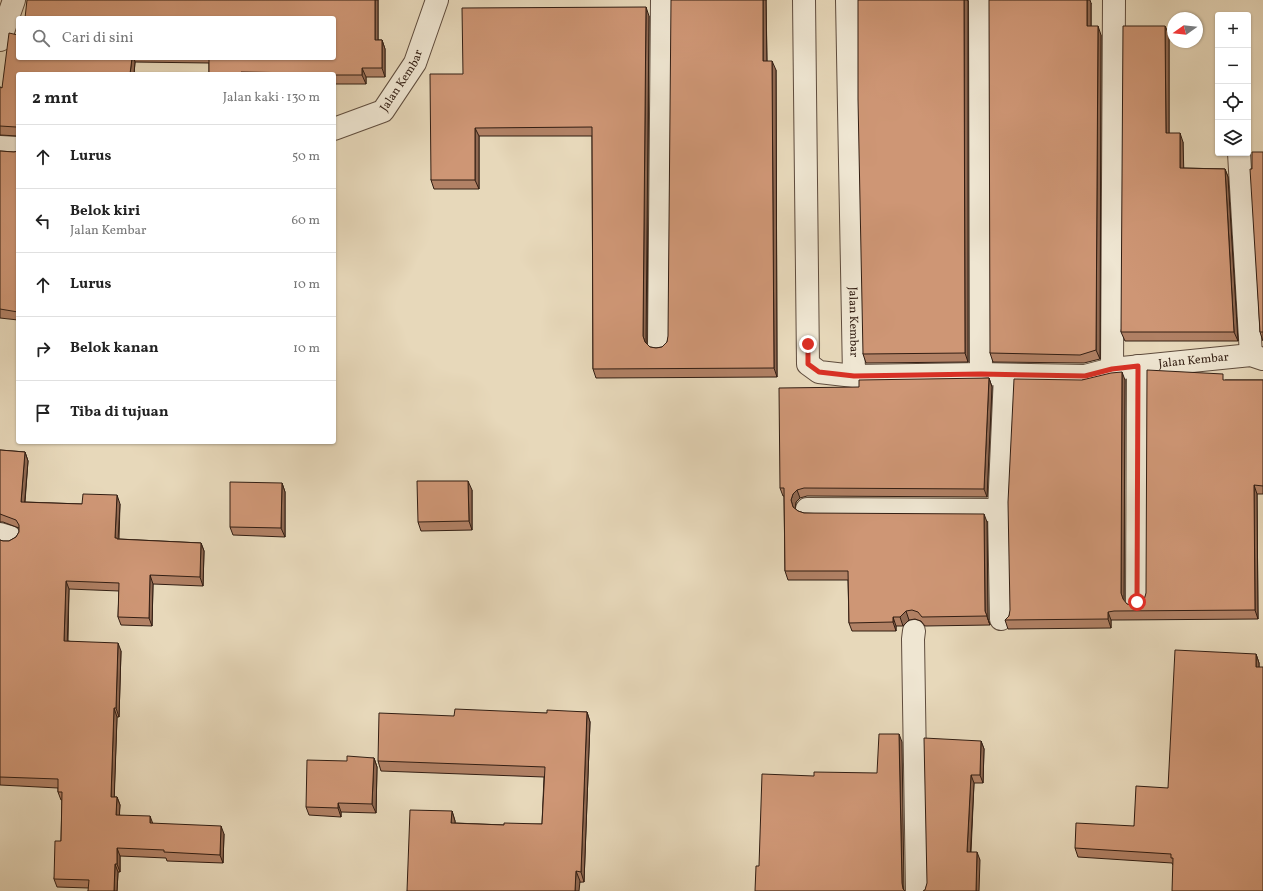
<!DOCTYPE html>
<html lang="id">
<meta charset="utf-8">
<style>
:root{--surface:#fff;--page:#f6f6f6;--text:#222;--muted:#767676;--line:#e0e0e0}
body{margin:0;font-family:Vollkorn,serif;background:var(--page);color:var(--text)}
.controls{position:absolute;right:12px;top:12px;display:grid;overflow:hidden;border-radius:4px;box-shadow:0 1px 3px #0004}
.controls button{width:36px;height:36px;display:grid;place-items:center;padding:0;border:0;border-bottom:1px solid var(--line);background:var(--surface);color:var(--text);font:20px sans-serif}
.compass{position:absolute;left:1167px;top:12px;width:36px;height:36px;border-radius:50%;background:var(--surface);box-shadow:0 1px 3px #0004;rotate:255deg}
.stop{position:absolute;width:12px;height:12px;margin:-9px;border:3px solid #d93025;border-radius:50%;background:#fff}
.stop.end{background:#d93025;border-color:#fff;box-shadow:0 1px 4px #0008}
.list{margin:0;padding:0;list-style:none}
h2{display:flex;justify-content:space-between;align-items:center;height:52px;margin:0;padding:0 16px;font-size:17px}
h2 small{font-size:13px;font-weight:400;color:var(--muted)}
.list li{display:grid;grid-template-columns:26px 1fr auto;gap:12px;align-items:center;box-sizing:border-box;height:64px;padding:0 16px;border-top:1px solid var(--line)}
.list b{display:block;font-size:15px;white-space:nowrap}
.list p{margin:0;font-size:13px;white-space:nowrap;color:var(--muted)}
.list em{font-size:13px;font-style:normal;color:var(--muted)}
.icon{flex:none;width:22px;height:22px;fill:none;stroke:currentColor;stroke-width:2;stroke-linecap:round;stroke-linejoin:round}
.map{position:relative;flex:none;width:1263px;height:891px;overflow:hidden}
.search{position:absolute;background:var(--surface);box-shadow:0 1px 3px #0004;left:16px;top:16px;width:320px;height:44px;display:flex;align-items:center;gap:10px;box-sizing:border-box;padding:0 14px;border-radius:4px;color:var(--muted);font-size:15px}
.panel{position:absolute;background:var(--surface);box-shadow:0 1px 3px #0004;left:16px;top:72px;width:320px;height:372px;border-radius:4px}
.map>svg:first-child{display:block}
</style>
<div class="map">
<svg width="1263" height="891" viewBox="0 0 1263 891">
<rect width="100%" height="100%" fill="#e7d8ba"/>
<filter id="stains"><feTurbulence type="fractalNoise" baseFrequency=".005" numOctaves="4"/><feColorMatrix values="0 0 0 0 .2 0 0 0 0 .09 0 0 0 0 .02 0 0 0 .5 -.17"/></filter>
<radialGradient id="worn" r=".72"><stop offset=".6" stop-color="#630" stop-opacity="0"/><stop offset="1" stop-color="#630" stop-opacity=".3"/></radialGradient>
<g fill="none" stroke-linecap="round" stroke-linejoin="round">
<defs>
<g id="minor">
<path d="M 804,0 L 808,364 L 819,372 L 854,376"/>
<path id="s1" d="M 847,0 L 854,376 L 981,374 L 1085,376 L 1112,369 L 1251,355 L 1263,359"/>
<path d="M 980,0 L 981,374"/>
<path d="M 0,40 L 14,0"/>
<path id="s2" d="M 334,129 L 383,111 L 415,63 L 437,0"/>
<path d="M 0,147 L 18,148"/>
<path d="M 1239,153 L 1251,355"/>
<path d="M 659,345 L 662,0"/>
<path d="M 1112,369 L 1114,0"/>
<path d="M 807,509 L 999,510"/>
<path d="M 0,534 L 10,537"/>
<path d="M 1137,602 L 1138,366"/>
<path d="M 1001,619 L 999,510 L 1005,375"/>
<path d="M 914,631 L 913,639 L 917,891"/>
</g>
</defs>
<use href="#minor" stroke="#5f4c3d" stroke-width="24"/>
<use href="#minor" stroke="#efe6d2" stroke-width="22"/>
</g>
<g fill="#b18165" stroke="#321e13">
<path d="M 378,0 L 378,40 L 382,40 L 385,49 L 385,77 L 366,77 L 366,84 L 334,84 L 334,74 L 209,74 L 209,63 L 135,62 L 134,74 L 18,74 L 18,136 L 0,135 L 0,87 L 2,88 L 18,58 L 334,58 Z"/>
<path d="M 766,0 L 767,61 L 776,70 L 777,377 L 596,378 L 593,369 L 592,136 L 479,136 L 479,189 L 434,189 L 431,180 L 463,74 L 649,16 L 647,344 L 650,347 L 656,348 L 662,347 L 667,342 Z"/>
<path d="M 968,1 L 968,362 L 866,363 L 863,354 Z"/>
<path d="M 1091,3 L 1091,26 L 1101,35 L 1100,359 L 1084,363 L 993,362 L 990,353 Z"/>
<path d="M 1165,26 L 1169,35 L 1169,133 L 1183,142 L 1183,168 L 1225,169 L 1228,177 L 1238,341 L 1125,341 L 1121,332 Z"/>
<path d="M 0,151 L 14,152 L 18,151 L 18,320 L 0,318 Z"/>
<path d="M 1263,152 L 1263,341 L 1260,332 L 1252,169 Z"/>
<path d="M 989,378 L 992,387 L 987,497 L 807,496 L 800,498 L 796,502 L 795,508 L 798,511 L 804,513 L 987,522 L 988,619 L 990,625 L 925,626 L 921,621 L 915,619 L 909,620 L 903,626 L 896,626 L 896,631 L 852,631 L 849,623 L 848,580 L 788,580 L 785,571 L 784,496 L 783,496 L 780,488 L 859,387 Z"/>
<path d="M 1082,380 L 1125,380 L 1124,601 L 1127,604 L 1133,606 L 1140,604 L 1144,600 L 1225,380 L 1263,380 L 1263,494 L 1257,494 L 1258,619 L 1117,620 L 1111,620 L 1111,628 L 1008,629 L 1005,620 L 1009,616 Z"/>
<path d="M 0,450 L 25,452 L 28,461 L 25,502 L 82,504 L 120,504 L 119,539 L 201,543 L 204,551 L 203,586 L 153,584 L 152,626 L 121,625 L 118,617 L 119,591 L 69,589 L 68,641 L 121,651 L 119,717 L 117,717 L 114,797 L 117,797 L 120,805 L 119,815 L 153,824 L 224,834 L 223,863 L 167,861 L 166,858 L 120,856 L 120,872 L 118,872 L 117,891 L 88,891 L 89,888 L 57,887 L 54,879 L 61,841 L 62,800 L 61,800 L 58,792 L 58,788 L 0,785 L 0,540 L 3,541 L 9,541 L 16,537 L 19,532 L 19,528 L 3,522 L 0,522 Z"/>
<path d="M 282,483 L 285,492 L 285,537 L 233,535 L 230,527 Z"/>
<path d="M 472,490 L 472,530 L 421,531 L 418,522 Z"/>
<path d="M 1256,654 L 1259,663 L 1259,667 L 1173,865 L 1172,863 L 1078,857 L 1075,848 L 1134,826 L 1168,788 Z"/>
<path d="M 587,712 L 590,722 L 584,882 L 407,891 L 452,811 L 455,821 L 455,823 L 504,825 L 542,824 L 544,777 L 381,771 L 378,761 L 454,716 Z"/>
<path d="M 981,741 L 984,749 L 983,783 L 974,783 L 971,852 L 980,860 L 925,890 Z"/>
<path d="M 374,758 L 377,767 L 376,813 L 341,812 L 341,817 L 309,815 L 306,807 L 347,761 Z"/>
</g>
<g fill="#906952" stroke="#321e13">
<path d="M 375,0 L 378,0 L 378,49 L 375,40 Z"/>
<path d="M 763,0 L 766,0 L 767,70 L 763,61 Z"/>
<path d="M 964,0 L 967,0 L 968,1 L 968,362 L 965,353 Z"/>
<path d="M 1087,0 L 1090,0 L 1091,3 L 1091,35 L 1087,26 Z"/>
<path d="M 646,7 L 649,16 L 646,345 L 643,336 Z"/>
<path d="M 1098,26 L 1101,35 L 1100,359 L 1096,350 Z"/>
<path d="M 1165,26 L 1169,35 L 1169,142 L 1166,133 Z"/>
<path d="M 382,40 L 385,49 L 385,77 L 382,68 Z"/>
<path d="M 132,58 L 134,58 L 135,62 L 134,74 L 130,74 Z"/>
<path d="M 772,61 L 776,70 L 777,377 L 774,368 Z"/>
<path d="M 362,68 L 366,77 L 366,84 L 362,75 Z"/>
<path d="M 475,128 L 479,136 L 479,189 L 475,180 Z"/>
<path d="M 1180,133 L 1183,142 L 1184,177 L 1180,168 Z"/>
<path d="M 1225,169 L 1228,177 L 1238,341 L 1234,332 Z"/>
<path d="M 1122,372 L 1125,380 L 1124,602 L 1121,593 Z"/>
<path d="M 989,378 L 992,387 L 987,497 L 984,489 Z"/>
<path d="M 25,452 L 28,461 L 24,510 L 21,502 Z"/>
<path d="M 468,481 L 472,490 L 472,530 L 469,521 Z"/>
<path d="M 282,483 L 285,492 L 285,537 L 281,528 Z"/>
<path d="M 1254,485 L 1257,494 L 1258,619 L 1255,610 Z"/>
<path d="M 797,490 L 800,498 L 796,502 L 795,509 L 793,507 L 791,500 L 793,494 Z"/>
<path d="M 117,495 L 120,504 L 118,541 L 115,538 Z"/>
<path d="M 984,514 L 987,522 L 988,619 L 990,625 L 985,611 Z"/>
<path d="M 201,543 L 204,551 L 203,586 L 200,577 Z"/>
<path d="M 150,575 L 153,584 L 152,626 L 149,618 Z"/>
<path d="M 66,581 L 69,589 L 67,649 L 64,641 Z"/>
<path d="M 906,611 L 909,620 L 903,626 L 900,617 Z"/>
<path d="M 1108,612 L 1111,620 L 1111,628 L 1108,619 Z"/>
<path d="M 893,617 L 896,626 L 896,631 L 893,622 Z"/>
<path d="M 118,643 L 121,651 L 119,717 L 116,708 Z"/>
<path d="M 1256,654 L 1259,663 L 1259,676 L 1256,667 Z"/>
<path d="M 114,708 L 117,717 L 114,805 L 111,797 Z"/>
<path d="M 587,712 L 590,722 L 584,882 L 581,872 Z"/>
<path d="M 899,734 L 902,742 L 904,891 L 902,883 Z"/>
<path d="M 981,741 L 984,749 L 983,783 L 980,775 Z"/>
<path d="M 374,758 L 377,767 L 376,813 L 372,804 Z"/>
<path d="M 971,775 L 974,783 L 970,860 L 967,852 Z"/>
<path d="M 117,797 L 120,805 L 119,823 L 116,815 Z"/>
<path d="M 338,803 L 341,812 L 341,817 L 338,808 Z"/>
<path d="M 452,811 L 455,821 L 455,833 L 451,823 Z"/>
<path d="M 150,816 L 153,824 L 150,823 Z"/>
<path d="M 221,826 L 224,834 L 223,863 L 220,855 Z"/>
<path d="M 117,848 L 120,856 L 120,872 L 117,864 Z"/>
<path d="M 977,852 L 980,860 L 979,891 L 976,891 Z"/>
<path d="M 115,864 L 118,872 L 117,891 L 114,891 Z"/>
<path d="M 576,871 L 580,881 L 579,891 L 575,891 Z"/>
</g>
<g fill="#ce9675" stroke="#321e13">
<path d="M 27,0 L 375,0 L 375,40 L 382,40 L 382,68 L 362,68 L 362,75 L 334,75 L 334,74 L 302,74 L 302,73 L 241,72 L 241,74 L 209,74 L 209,58 L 334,58 L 334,18 L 25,18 Z"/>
<path d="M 671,0 L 763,0 L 763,61 L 772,61 L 774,368 L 593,369 L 592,127 L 475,128 L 475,180 L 431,180 L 430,74 L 463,74 L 462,8 L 646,7 L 643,336 L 645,342 L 650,347 L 656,348 L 662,347 L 667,342 L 668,336 Z"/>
<path d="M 858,0 L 964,0 L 965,353 L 863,354 L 858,99 Z"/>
<path d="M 989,0 L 1087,0 L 1087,26 L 1098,26 L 1096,350 L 1080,355 L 990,353 Z"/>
<path d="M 1123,26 L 1165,26 L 1166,133 L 1180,133 L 1180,168 L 1225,169 L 1234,332 L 1121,332 Z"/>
<path d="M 9,33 L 18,35 L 18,58 L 132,58 L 130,74 L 18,74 L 18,127 L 16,127 L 0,126 L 0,87 L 2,88 Z"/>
<path d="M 0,151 L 14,152 L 18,151 L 18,312 L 0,309 Z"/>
<path d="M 1252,152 L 1263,152 L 1263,332 L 1260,332 L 1250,169 L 1252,169 Z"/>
<path d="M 1147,370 L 1223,374 L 1223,380 L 1263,380 L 1263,486 L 1254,485 L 1255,610 L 1114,611 L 1108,612 L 1108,619 L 1005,620 L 1009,616 L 1010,610 L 1008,502 L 1014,379 L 1082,380 L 1111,373 L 1122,372 L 1121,593 L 1123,599 L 1127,604 L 1133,606 L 1140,604 L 1144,600 L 1146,593 Z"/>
<path d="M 989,378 L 984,489 L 804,488 L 797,490 L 793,494 L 791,500 L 793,507 L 798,511 L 804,513 L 984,514 L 985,611 L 987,616 L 922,617 L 918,612 L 912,610 L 906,611 L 900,617 L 893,617 L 893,622 L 849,623 L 848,571 L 785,571 L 784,488 L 780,488 L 779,388 L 859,387 L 859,380 Z"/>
<path d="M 0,450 L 25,452 L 21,502 L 82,504 L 83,494 L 117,495 L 115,538 L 117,538 L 117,539 L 201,543 L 200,577 L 150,575 L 149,618 L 118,617 L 119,583 L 66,581 L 64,641 L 118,643 L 116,708 L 114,708 L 111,797 L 117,797 L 116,815 L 150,816 L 150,823 L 221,826 L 220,855 L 164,852 L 164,850 L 117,848 L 117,864 L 115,864 L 114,891 L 88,891 L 89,880 L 54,879 L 55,841 L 61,841 L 62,792 L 58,792 L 58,779 L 0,777 L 0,540 L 3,541 L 9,541 L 16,537 L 19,532 L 19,525 L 16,520 L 0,514 Z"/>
<path d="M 417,481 L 468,481 L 469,521 L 418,522 Z"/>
<path d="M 230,482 L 282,483 L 281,528 L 230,527 Z"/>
<path d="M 1175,650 L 1256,654 L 1256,667 L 1263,667 L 1263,891 L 1172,891 L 1173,858 L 1171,858 L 1171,854 L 1075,848 L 1076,823 L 1134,826 L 1136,786 L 1168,788 Z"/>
<path d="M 455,709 L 547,713 L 547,710 L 587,712 L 581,872 L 576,871 L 575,891 L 407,891 L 410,810 L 452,811 L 451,823 L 504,825 L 504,823 L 542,824 L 545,767 L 378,761 L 379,713 L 454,716 Z"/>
<path d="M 879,734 L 899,734 L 902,883 L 903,889 L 905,891 L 755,891 L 756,866 L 759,866 L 762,774 L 814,776 L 814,772 L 877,773 Z"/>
<path d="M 924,738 L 981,741 L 980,775 L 971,775 L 967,852 L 977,852 L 976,891 L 923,891 L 925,890 L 927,883 Z"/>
<path d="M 347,756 L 374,758 L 372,804 L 338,803 L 338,808 L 306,807 L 307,760 L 347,761 Z"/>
</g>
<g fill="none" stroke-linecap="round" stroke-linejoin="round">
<path stroke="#d93025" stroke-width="5" d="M 808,344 L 808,364 L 819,372 L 854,376 L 981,374 L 1085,376 L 1112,369 L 1138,366 L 1137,602"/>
</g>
<g text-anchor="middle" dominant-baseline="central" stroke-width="3.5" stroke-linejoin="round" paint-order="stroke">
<g font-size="12" fill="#321e13" stroke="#efe6d2">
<text stroke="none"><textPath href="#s2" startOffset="88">Jalan Kembar</textPath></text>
<text stroke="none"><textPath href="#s1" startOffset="322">Jalan Kembar</textPath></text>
<text stroke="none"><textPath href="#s1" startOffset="717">Jalan Kembar</textPath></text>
</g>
</g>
<rect width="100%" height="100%" filter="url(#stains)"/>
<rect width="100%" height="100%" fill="url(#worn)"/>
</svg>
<div class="controls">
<button>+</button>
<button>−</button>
<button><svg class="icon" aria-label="locate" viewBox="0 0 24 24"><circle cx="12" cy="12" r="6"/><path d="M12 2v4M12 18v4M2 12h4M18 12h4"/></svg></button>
<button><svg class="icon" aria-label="layers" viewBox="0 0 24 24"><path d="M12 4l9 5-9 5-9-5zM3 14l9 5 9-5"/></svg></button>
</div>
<svg class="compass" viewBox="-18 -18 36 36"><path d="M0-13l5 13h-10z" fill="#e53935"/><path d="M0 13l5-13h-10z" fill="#767676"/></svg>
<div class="stop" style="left:1137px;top:602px"></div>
<div class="stop end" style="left:808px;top:344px"></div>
<div class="search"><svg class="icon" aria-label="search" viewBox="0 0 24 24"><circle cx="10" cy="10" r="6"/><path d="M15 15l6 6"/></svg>Cari di sini</div>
<section class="panel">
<h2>2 mnt<small>Jalan kaki · 130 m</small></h2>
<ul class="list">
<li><svg class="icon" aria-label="ahead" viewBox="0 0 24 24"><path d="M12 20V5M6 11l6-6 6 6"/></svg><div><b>Lurus</b></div><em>50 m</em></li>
<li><svg class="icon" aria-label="left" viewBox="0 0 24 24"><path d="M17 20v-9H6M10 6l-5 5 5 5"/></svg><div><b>Belok kiri</b><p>Jalan Kembar</p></div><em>60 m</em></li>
<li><svg class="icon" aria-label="ahead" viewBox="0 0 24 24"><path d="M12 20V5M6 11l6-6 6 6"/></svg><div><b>Lurus</b></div><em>10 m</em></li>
<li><svg class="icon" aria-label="right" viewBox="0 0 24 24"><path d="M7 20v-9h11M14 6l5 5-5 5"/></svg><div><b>Belok kanan</b></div><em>10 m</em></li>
<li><svg class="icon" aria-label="arrive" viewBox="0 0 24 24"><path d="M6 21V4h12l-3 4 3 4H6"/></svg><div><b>Tiba di tujuan</b></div></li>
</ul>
</section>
</div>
